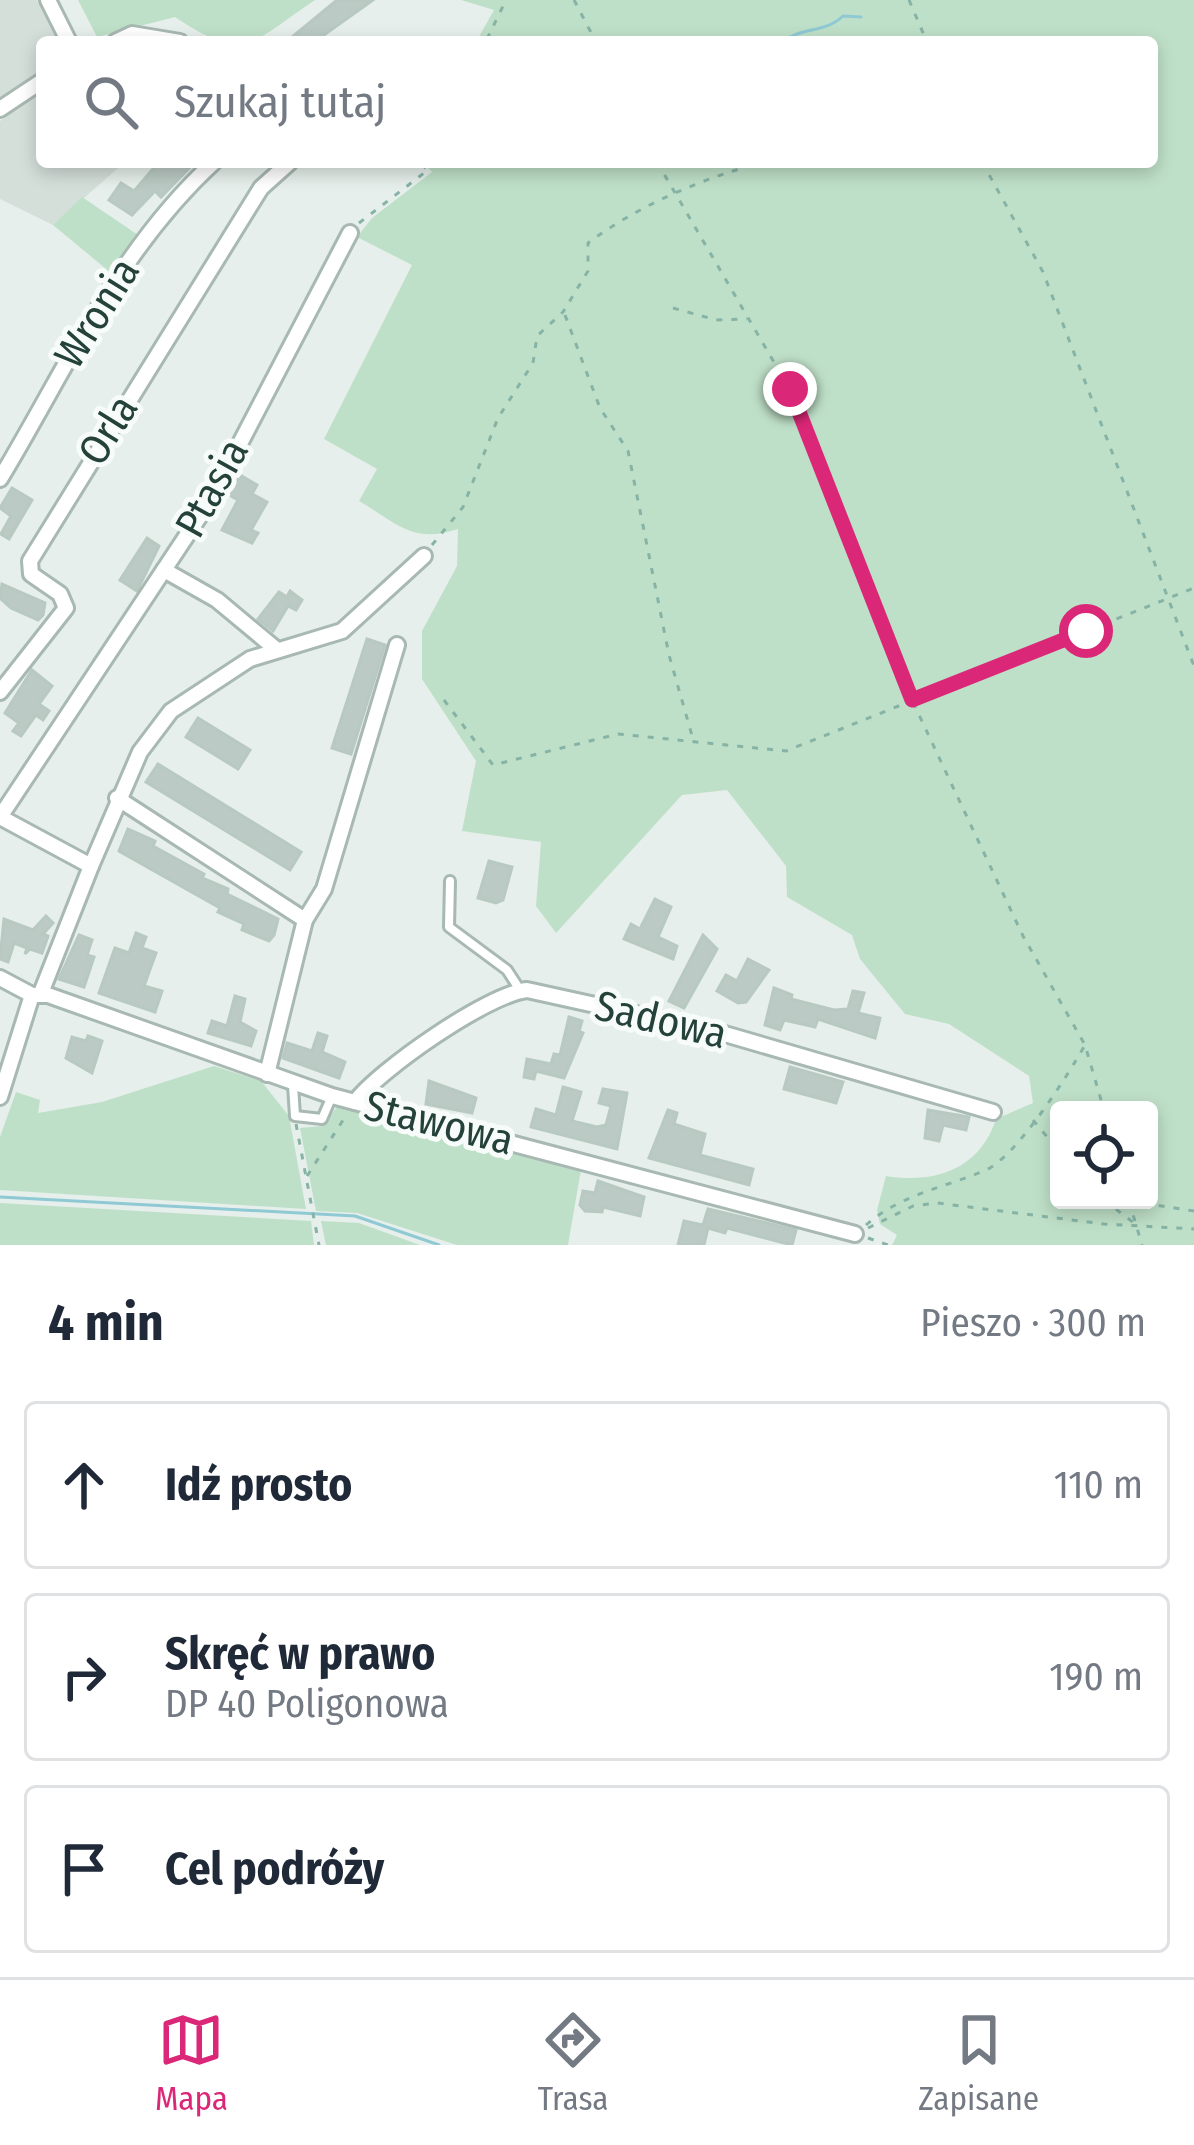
<!DOCTYPE html>
<html lang="pl">
<meta charset="utf-8">
<style>
:root{--surface:#fff;--page:#f6f6f7;--text:#1f2937;--muted:#747a83;--line:#e0e1e3;--accent:#db2777}
body{margin:0;font-family:"Fira Sans Condensed",sans-serif;background:var(--page);color:var(--text)}
.controls{position:absolute;right:36px;bottom:36px;display:grid;overflow:hidden;border-radius:12px;box-shadow:0 6px 18px #0003}
.controls button{width:108px;height:108px;display:grid;place-items:center;padding:0;border:0;border-bottom:3px solid var(--line);background:var(--surface);color:var(--text);font:60px sans-serif}
.stop{position:absolute;width:36px;height:36px;margin:-27px;border:9px solid #db2777;border-radius:50%;background:#fff}
.stop.end{background:#db2777;border-color:#fff;box-shadow:0 3px 12px #0008}
.list{margin:0;padding:0;list-style:none}
h2{display:flex;justify-content:space-between;align-items:center;height:156px;margin:0;padding:0 48px;font-size:51px}
h2 small{font-size:39px;font-weight:400;color:var(--muted)}
.list li{display:grid;grid-template-columns:78px 1fr auto;gap:36px;align-items:center;box-sizing:border-box;height:168px;margin:0 24px 24px;padding:0 24px;border:3px solid var(--line);border-radius:12px}
.list b{display:block;font-size:45px;white-space:nowrap}
.list p{margin:0;font-size:39px;white-space:nowrap;color:var(--muted)}
.list em{font-size:39px;font-style:normal;color:var(--muted)}
.icon{flex:none;width:66px;height:66px;fill:none;stroke:currentColor;stroke-width:2;stroke-linecap:round;stroke-linejoin:round}
.map{position:relative;flex:none;width:1194px;height:1245px;overflow:hidden}
.search{position:absolute;background:var(--surface);box-shadow:0 6px 18px #0003;left:36px;right:36px;top:36px;height:132px;display:flex;align-items:center;gap:30px;box-sizing:border-box;padding:0 42px;border-radius:12px;color:var(--muted);font-size:45px}
.sheet{height:732px;background:var(--surface)}
nav{display:flex;justify-content:space-around;align-items:center;box-sizing:border-box;height:168px;border-top:3px solid var(--line);background:var(--surface);font-size:33px;color:var(--muted)}
nav a{display:grid;justify-items:center;gap:6px}
nav .on{color:var(--accent)}
.map>svg:first-child{display:block}
</style>
<div class="map">
<svg width="1194" height="1245" viewBox="0 0 1194 1245">
<rect width="100%" height="100%" fill="#e6efeb"/>
<g fill="#d4dfda">
<path d="M 0,0 L 37,0 L 58,42 L 42,42 L 42,71 L 0,99 Z"/>
<path d="M 42,91 L 42,162 L 125,162 L 53,225 L 0,199 L 0,121 Z"/>
</g>
<g fill="#bfe0c8" fill-rule="evenodd">
<path d="M 78,0 L 315,0 C 253,41 246,65 175,17 L 97,37 Z"/>
<path d="M 461,0 L 1194,0 L 1194,1245 L 892,1245 L 897,1235 L 880,1224 L 877,1210 L 886,1176 C 935,1184 980,1169 996,1119 L 1033,1103 L 1029,1076 L 949,1024 L 905,1014 L 860,959 L 852,935 L 787,897 L 786,866 L 727,790 L 682,795 L 556,933 L 536,906 L 541,842 L 462,831 L 476,761 L 422,679 L 422,631 L 457,566 L 458,529 C 413,544 398,524 359,501 L 377,469 L 324,439 L 412,265 L 357,237 L 372,218 L 432,172 L 423,162 L 1152,162 L 1152,42 L 476,42 L 494,10 ZM 1059,1110 L 1149,1110 L 1149,1200 L 1059,1200 Z"/>
<path d="M 82,197 L 141,237 L 111,273 L 53,225 Z"/>
<path d="M 214,1066 L 261,1081 L 289,1116 L 306,1209 L 0,1190 L 0,1137 L 16,1092 L 40,1100 L 38,1113 L 102,1102 Z"/>
<path d="M 340,1103 L 582,1164 L 568,1245 L 457,1245 L 357,1213 L 316,1211 L 300,1128 L 322,1126 Z"/>
<path d="M 0,1203 L 311,1221 L 314,1245 L 0,1245 Z"/>
<path d="M 321,1221 L 359,1223 L 420,1245 L 326,1245 Z"/>
</g>
<g fill="none" stroke-linecap="round" stroke-linejoin="round">
<g stroke="#8ec9d4" stroke-width="3">
<path d="M 723,42 L 743,42"/>
<path d="M 783,42 C 802,26 824,34 843,16 L 861,17"/>
<path d="M 0,1197 L 355,1216 L 439,1245"/>
</g>
</g>
<g fill="#bbcac4" stroke="#b8c9c2" stroke-width="3">
<path d="M 337,0 L 373,0 L 314,42 L 286,42 Z"/>
<path d="M 159,162 L 195,162 L 161,197 L 155,191 L 132,215 L 109,200 L 121,183 L 134,191 Z"/>
<path d="M 240,475 L 257,485 L 252,494 L 267,502 L 251,530 L 258,533 L 252,543 L 222,530 L 238,500 L 229,495 Z"/>
<path d="M 12,488 L 32,500 L 9,539 L 1,534 L 11,516 L 0,508 Z"/>
<path d="M 147,538 L 159,546 L 137,591 L 120,580 Z"/>
<path d="M 2,584 L 45,603 L 43,615 L 38,620 L 11,608 L 0,598 Z"/>
<path d="M 290,591 L 302,600 L 296,610 L 288,606 L 273,631 L 258,619 L 279,592 L 287,597 Z"/>
<path d="M 367,639 L 385,645 L 351,754 L 332,748 Z"/>
<path d="M 32,670 L 52,686 L 39,704 L 49,711 L 43,720 L 36,715 L 21,736 L 13,731 L 19,723 L 5,713 Z"/>
<path d="M 198,718 L 250,750 L 238,769 L 186,737 Z"/>
<path d="M 158,764 L 301,852 L 290,870 L 146,782 Z"/>
<path d="M 128,829 L 155,841 L 153,846 L 204,874 L 202,878 L 228,889 L 227,894 L 278,919 L 274,935 L 269,941 L 242,930 L 244,924 L 218,912 L 220,908 L 119,851 Z"/>
<path d="M 489,861 L 512,867 L 503,900 L 496,903 L 478,898 Z"/>
<path d="M 655,899 L 671,907 L 658,937 L 677,946 L 673,959 L 624,939 L 631,924 L 640,929 Z"/>
<path d="M 46,916 L 53,923 L 43,934 L 48,936 L 42,953 L 30,949 L 25,954 L 27,948 L 14,943 L 8,962 L 0,959 L 4,919 L 33,930 Z"/>
<path d="M 136,933 L 146,937 L 142,948 L 156,953 L 144,986 L 162,991 L 155,1012 L 99,993 L 115,948 L 129,953 Z"/>
<path d="M 79,935 L 92,940 L 87,955 L 94,957 L 84,987 L 59,979 Z"/>
<path d="M 703,935 L 717,949 L 684,1008 L 669,1001 Z"/>
<path d="M 748,959 L 769,970 L 746,1002 L 738,1003 L 717,991 L 726,975 L 737,981 Z"/>
<path d="M 774,988 L 792,995 L 791,999 L 834,1010 L 848,1009 L 853,991 L 864,993 L 858,1013 L 880,1018 L 875,1038 L 818,1019 L 815,1027 L 784,1020 L 780,1030 L 765,1025 Z"/>
<path d="M 235,996 L 245,999 L 240,1022 L 256,1031 L 251,1046 L 208,1033 L 212,1021 L 227,1026 Z"/>
<path d="M 569,1017 L 582,1021 L 579,1031 L 583,1033 L 564,1078 L 536,1071 L 534,1079 L 524,1077 L 527,1059 L 551,1064 L 554,1054 L 560,1055 Z"/>
<path d="M 318,1033 L 327,1036 L 322,1052 L 345,1062 L 339,1078 L 283,1058 L 287,1043 L 312,1051 Z"/>
<path d="M 88,1036 L 102,1041 L 92,1073 L 66,1058 L 72,1037 L 86,1041 Z"/>
<path d="M 790,1067 L 843,1082 L 836,1103 L 784,1089 Z"/>
<path d="M 429,1081 L 476,1098 L 472,1113 L 426,1104 Z"/>
<path d="M 563,1087 L 581,1092 L 572,1121 L 597,1127 L 606,1125 L 611,1106 L 599,1103 L 603,1089 L 627,1093 L 617,1149 L 531,1127 L 536,1109 L 556,1115 Z"/>
<path d="M 668,1110 L 677,1113 L 674,1124 L 705,1134 L 700,1155 L 753,1169 L 749,1185 L 649,1158 Z"/>
<path d="M 928,1110 L 969,1117 L 966,1130 L 943,1125 L 939,1141 L 925,1138 Z"/>
<path d="M 598,1181 L 644,1197 L 640,1216 L 603,1207 L 602,1212 L 585,1211 L 580,1205 L 583,1191 L 595,1193 Z"/>
<path d="M 708,1209 L 796,1230 L 792,1245 L 727,1228 L 725,1233 L 708,1228 L 704,1245 L 678,1245 L 684,1221 L 703,1225 Z"/>
</g>
<g fill="none" stroke-linecap="round" stroke-linejoin="round">
<defs>
<g id="lane">
<path d="M 450,881 L 449,927 L 507,970 L 520,990"/>
<path d="M 293,1085 L 295,1116 L 322,1119 L 332,1096"/>
</g>
<g id="street">
<path d="M 48,0 L 69,42"/>
<path d="M 115,42 L 132,34 L 180,42"/>
<path d="M 0,109 L 42,81"/>
<path d="M 0,479 C 67,368 117,251 214,162"/>
<path d="M 164,570 L 217,600 L 277,650"/>
<path d="M 0,692 L 66,608 L 60,594 L 31,574 L 30,561 L 261,188 L 290,162"/>
<path d="M 117,798 L 305,920"/>
<path d="M 0,817 L 211,499 L 350,233"/>
<path d="M 0,817 L 91,866 L 41,993"/>
<path d="M 91,866 L 140,752 L 171,711 L 250,659 L 342,631 L 424,556"/>
<path d="M 0,978 L 32,995 L 48,995 L 332,1096 L 855,1234"/>
<path d="M 267,1074 L 305,920 L 324,889 L 397,645"/>
<path d="M 0,1097 L 32,995"/>
<path d="M 355,1102 C 379,1070 488,994 527,990 L 718,1032 L 993,1112"/>
</g>
</defs>
<use href="#lane" stroke="#a8b8b2" stroke-width="14"/>
<use href="#street" stroke="#a8b8b2" stroke-width="20"/>
<g stroke="#86b3a5" stroke-width="3" stroke-dasharray="6 9" stroke-linecap="butt">
<path d="M 574,0 L 596,42"/>
<path d="M 909,0 L 927,42"/>
<path d="M 487,39 L 506,0"/>
<path d="M 485,42 L 498,42"/>
<path d="M 657,162 L 799,405 L 912,700 L 1023,936 L 1085,1045 L 1104,1110"/>
<path d="M 982,162 L 1043,272 L 1194,666"/>
<path d="M 359,223 L 428,170 L 419,162"/>
<path d="M 673,308 L 716,320 L 747,319"/>
<path d="M 565,315 L 600,408 L 628,451 L 669,655 L 693,739"/>
<path d="M 432,545 L 463,507 L 498,418 L 533,363 L 537,336 L 563,312 L 588,271 L 588,243 C 639,205 701,179 763,162"/>
<path d="M 444,700 L 493,765 L 618,734 L 786,751 L 1194,588"/>
<path d="M 1033,1120 L 1059,1151"/>
<path d="M 296,1124 L 319,1245"/>
<path d="M 307,1176 L 347,1114"/>
<path d="M 1104,1200 L 1134,1223"/>
<path d="M 1129,1201 L 1194,1211"/>
<path d="M 1129,1201 L 1142,1245"/>
<path d="M 866,1225 C 901,1194 944,1188 986,1170 C 1017,1156 1068,1075 1085,1045"/>
<path d="M 868,1228 L 913,1206 L 937,1203 L 1104,1224 L 1194,1229"/>
<path d="M 868,1238 L 888,1245"/>
</g>
<use href="#lane" stroke="#fff" stroke-width="8"/>
<use href="#street" stroke="#fff" stroke-width="14"/>
</g>
<g fill="none" stroke-linecap="round" stroke-linejoin="round">
<path stroke="#db2777" stroke-width="15" d="M 790,389 L 912,700 L 1086,631"/>
</g>
<g text-anchor="middle" dominant-baseline="central" stroke-width="10" stroke-linejoin="round" paint-order="stroke">
<g font-size="42" fill="#24423a" stroke="#f7fbf9">
<text transform="translate(97 313) rotate(-58)">Wronia</text>
<text transform="translate(108 430) rotate(-58)">Orla</text>
<text transform="translate(212 488) rotate(-61)">Ptasia</text>
<text transform="translate(661 1020) rotate(13)">Sadowa</text>
<text transform="translate(439 1123) rotate(14)">Stawowa</text>
</g>
</g>
</svg>
<div class="controls">
<button><svg class="icon" aria-label="locate" viewBox="0 0 24 24"><circle cx="12" cy="12" r="6"/><path d="M12 2v4M12 18v4M2 12h4M18 12h4"/></svg></button>
</div>
<div class="stop" style="left:1086px;top:631px"></div>
<div class="stop end" style="left:790px;top:389px"></div>
<div class="search"><svg class="icon" aria-label="search" viewBox="0 0 24 24"><circle cx="10" cy="10" r="6"/><path d="M15 15l6 6"/></svg>Szukaj tutaj</div>
</div>
<section class="sheet">
<h2>4 min<small>Pieszo · 300 m</small></h2>
<ul class="list">
<li><svg class="icon" aria-label="ahead" viewBox="0 0 24 24"><path d="M12 20V5M6 11l6-6 6 6"/></svg><div><b>Idź prosto</b></div><em>110 m</em></li>
<li><svg class="icon" aria-label="right" viewBox="0 0 24 24"><path d="M7 20v-9h11M14 6l5 5-5 5"/></svg><div><b>Skręć w prawo</b><p>DP 40 Poligonowa</p></div><em>190 m</em></li>
<li><svg class="icon" aria-label="arrive" viewBox="0 0 24 24"><path d="M6 21V4h12l-3 4 3 4H6"/></svg><div><b>Cel podróży</b></div></li>
</ul>
</section>
<nav>
<a class="on"><svg class="icon" aria-label="map" viewBox="0 0 24 24"><path d="M3 6l6-2 6 2 6-2v14l-6 2-6-2-6 2zM9 4v14M15 6v14"/></svg>Mapa</a>
<a><svg class="icon" aria-label="directions" viewBox="0 0 24 24"><path d="M12 3l9 9-9 9-9-9zM9 14v-3h6M13 9l2 2-2 2"/></svg>Trasa</a>
<a><svg class="icon" aria-label="saved" viewBox="0 0 24 24"><path d="M7 4h10v16l-5-4-5 4z"/></svg>Zapisane</a>
</nav>
